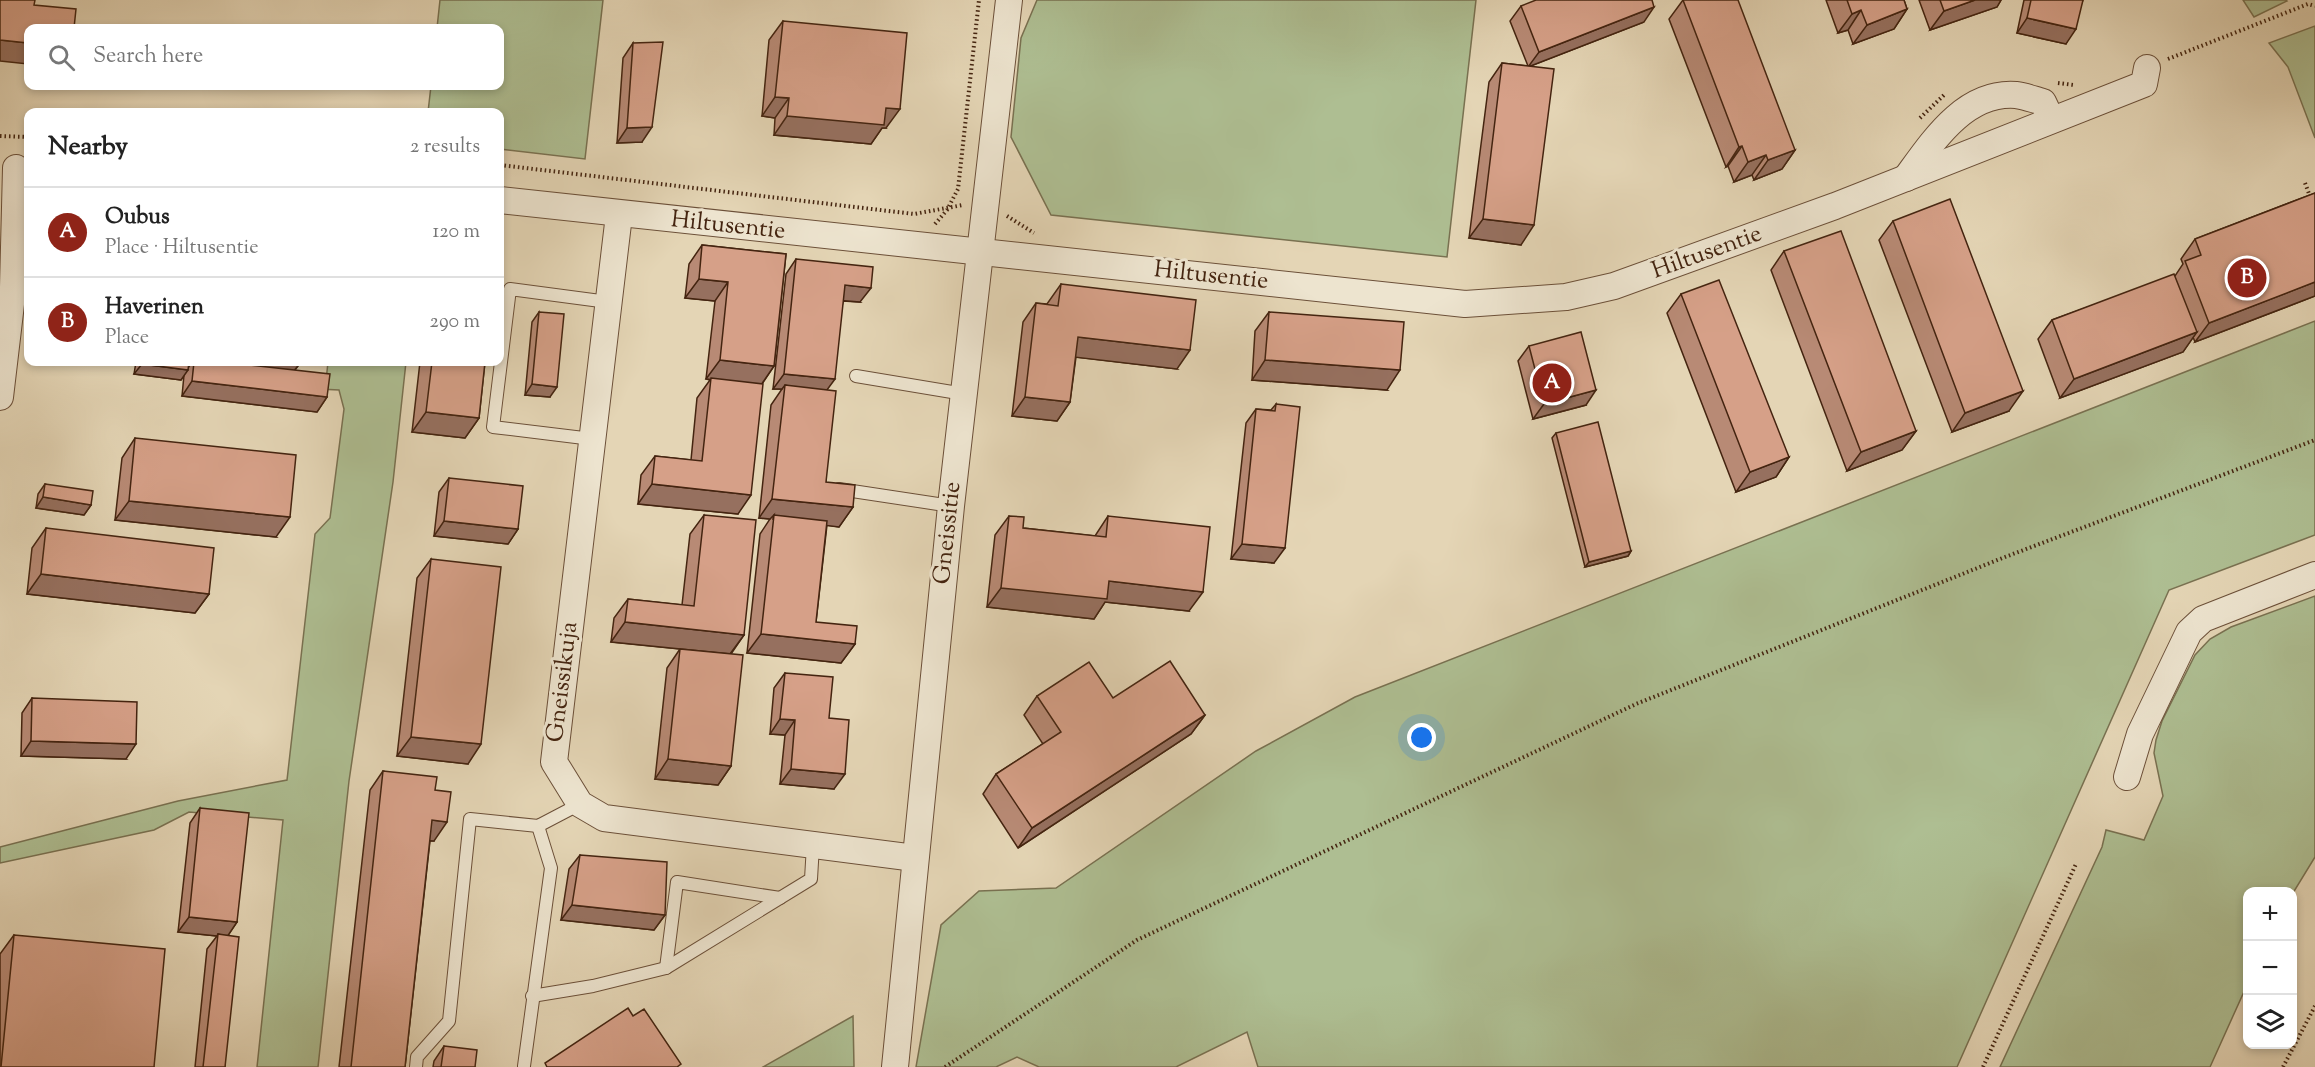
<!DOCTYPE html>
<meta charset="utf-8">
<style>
:root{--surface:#fff;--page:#f6f6f6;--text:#222;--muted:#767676;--line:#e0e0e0;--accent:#8f2418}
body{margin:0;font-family:"Sorts Mill Goudy",serif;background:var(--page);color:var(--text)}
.controls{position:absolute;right:18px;bottom:18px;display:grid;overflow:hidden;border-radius:12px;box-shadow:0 3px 9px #0003}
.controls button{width:54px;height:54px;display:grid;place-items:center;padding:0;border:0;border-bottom:2px solid var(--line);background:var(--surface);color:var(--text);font:30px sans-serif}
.you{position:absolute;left:1422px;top:738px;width:21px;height:21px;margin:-15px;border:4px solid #fff;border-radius:50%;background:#1a73e8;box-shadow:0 0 0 9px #1a73e833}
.badge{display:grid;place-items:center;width:39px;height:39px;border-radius:50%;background:var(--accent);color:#fff;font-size:20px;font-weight:700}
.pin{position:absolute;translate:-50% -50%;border:3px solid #fff;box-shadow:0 2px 6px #0006}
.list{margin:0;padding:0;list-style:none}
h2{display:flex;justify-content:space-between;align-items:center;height:78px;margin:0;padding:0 24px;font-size:26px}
h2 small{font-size:20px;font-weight:400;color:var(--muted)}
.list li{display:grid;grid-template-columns:39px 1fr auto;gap:18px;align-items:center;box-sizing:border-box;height:90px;padding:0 24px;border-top:2px solid var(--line)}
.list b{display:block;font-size:22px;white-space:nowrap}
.list p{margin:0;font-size:20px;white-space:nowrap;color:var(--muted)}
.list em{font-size:20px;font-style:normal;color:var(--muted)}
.icon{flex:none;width:33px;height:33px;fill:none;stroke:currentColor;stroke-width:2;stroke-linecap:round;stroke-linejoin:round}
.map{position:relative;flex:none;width:2315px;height:1067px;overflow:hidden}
.search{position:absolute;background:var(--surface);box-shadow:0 3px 9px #0003;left:24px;top:24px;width:480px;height:66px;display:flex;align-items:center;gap:15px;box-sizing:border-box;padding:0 21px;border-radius:12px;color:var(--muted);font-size:22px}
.panel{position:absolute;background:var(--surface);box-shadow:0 3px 9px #0003;left:24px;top:108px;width:480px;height:258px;border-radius:12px}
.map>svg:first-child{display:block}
</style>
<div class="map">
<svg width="2315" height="1067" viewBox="0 0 2315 1067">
<rect width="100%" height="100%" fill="#e4d5b5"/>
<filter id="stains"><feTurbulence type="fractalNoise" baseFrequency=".00333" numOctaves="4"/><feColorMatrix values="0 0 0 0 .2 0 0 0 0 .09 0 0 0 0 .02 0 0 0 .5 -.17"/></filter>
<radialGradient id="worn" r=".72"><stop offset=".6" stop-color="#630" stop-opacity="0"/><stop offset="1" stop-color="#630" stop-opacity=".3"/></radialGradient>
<g fill="#aebe92" stroke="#797151" stroke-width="1.5">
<path d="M 440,0 L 603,0 L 585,159 L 500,149 L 500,112 L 428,112 L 431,86 L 500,86 L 500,28 L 437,28 Z"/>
<path d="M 1037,0 L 1476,0 L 1447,257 L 1051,215 L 1011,137 L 1021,38 Z"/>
<path d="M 2243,0 L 2286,0 L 2287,1 L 2254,17 Z"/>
<path d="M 2315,26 L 2315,138 L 2288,67 L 2269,43 Z"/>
<path d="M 2315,321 L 2315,535 L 2169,590 L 1957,1067 L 1258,1067 L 1247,1032 L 1176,1067 L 1039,1067 L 1017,1057 L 996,1067 L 916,1067 L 941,925 L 979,891 L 1056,888 L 1256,751 L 1355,697 Z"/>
<path d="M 328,362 L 406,362 L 393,482 L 349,781 L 318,1067 L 257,1067 L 283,820 L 189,812 L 154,830 L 0,863 L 0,847 L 178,801 L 287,780 L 315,534 L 330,518 L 344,409 L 339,390 L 319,389 L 326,381 Z"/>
<path d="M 2315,596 L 2315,857 L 2293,893 L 2248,892 L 2247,985 L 2210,1067 L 2000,1067 L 2102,847 L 2106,830 L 2144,840 L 2163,796 L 2154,753 L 2156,740 L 2162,721 L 2195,655 L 2210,639 L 2231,627 Z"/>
<path d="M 853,1016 L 854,1067 L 763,1067 Z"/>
</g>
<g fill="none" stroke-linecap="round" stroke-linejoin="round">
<defs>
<g id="lane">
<path d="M 856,376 L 964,394"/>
<path d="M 592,439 L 493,427 L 510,289 L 608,302"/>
<path d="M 839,489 L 951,506"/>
<path d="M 666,968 L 677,882 L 780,898"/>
<path d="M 532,996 L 593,986 L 666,968 L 811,879 L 813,845"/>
<path d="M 524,1066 L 551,868 L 538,826"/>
<path d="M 416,1067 L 417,1057 L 449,1021 L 470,819 L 538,826 L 580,804"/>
</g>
<g id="street">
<path d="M 1906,178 C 1933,141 1965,91 2016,95 C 2025,96 2035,100 2043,102 L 2051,119"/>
<path d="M 500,200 L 1465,304 L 1566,297 L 1614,286 L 1835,206 L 2144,84 L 2147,68"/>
<path d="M 619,215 L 554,762 L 580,804 L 604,818 L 915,858"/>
<path d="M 0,397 L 13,287 L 16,168"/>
<path d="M 2127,777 L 2140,734 L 2189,632 L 2203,619 L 2315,575"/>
<path d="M 895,1067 L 951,506 L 1009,0"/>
</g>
</defs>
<use href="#lane" stroke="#6c5039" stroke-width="14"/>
<use href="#street" stroke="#6c5039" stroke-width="28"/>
<g stroke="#442410" stroke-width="4" stroke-dasharray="1.5 3" stroke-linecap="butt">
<path d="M 2168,59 L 2308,4 L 2315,6"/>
<path d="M 2058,83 L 2074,85"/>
<path d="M 1920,118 L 1944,95"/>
<path d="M 0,136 L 28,137"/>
<path d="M 500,165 L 914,214 L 963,205"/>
<path d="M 2305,183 L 2311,199"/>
<path d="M 1007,216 L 1034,233"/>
<path d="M 935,224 L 947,210 L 958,189 L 979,0"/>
<path d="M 945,1067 L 1137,940 L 1636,704 L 2005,557 L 2315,440"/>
<path d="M 1983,1067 L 2076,864"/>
<path d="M 2283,1067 L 2315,1006"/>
</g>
<use href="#lane" stroke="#ede4cf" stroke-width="12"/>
<use href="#street" stroke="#ede4cf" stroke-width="26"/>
</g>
<g fill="#b88a75" stroke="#442410" stroke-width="1.5">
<path d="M 1683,0 L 1795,150 L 1782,169 L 1754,180 L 1752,175 L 1734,182 L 1728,166 L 1726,167 L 1669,19 Z"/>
<path d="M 1826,0 L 1904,0 L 1907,9 L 1894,29 L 1853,44 L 1848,30 L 1838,33 Z"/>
<path d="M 1919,0 L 2001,0 L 1997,7 L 1930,30 Z"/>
<path d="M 2024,0 L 2083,0 L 2066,44 L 2017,33 Z"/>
<path d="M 1521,6 L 1644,22 L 1530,66 L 1521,245 L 1469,238 L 1489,82 L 1502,63 L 1528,66 L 1510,21 Z"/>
<path d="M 783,21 L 886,128 L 882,128 L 871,144 L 774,135 L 775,118 L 762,116 L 769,40 Z"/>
<path d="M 633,43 L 642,142 L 617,143 L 623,58 Z"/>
<path d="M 2315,193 L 2315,296 L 2195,342 L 2193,337 L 2183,352 L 2060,398 L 2038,339 L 2052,320 L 2175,276 L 2183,264 L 2181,259 L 2195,239 Z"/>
<path d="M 1893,221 L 2009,411 L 1952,432 L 1879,240 Z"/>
<path d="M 702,245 L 786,254 L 774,366 L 762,384 L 738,514 L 638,504 L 641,475 L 655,456 L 691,460 L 697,398 L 710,380 L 706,379 L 715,301 L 685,298 L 689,264 Z"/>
<path d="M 1784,251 L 1916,431 L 1902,450 L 1847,471 L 1771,270 Z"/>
<path d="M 796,259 L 860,302 L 843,301 L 827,390 L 826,482 L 853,507 L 839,527 L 827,525 L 816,622 L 855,644 L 841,663 L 747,653 L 760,534 L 770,519 L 759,518 L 771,405 L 782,389 L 773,389 L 786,274 Z"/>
<path d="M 1061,284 L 1177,369 L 1076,357 L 1070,402 L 1057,421 L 1012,416 L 1023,322 L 1036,303 L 1047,304 Z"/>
<path d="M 1681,294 L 1789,457 L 1776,477 L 1736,492 L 1667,313 Z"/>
<path d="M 539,312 L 550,397 L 525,395 L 532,322 Z"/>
<path d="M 1269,312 L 1387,390 L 1252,380 L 1255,331 Z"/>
<path d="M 1529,346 L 1586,405 L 1533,419 L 1518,361 Z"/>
<path d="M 136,362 L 189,362 L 188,368 L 192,362 L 191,362 L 301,362 L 295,370 L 327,397 L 317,412 L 182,396 L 184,375 L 181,380 L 134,374 Z"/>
<path d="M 420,362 L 485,362 L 479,418 L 465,438 L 412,432 Z"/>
<path d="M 1276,404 L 1274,563 L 1231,559 L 1246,423 L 1256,409 L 1271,410 Z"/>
<path d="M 1556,433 L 1631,551 L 1628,556 L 1585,567 L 1552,438 Z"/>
<path d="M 135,438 L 276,537 L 115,520 L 122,458 Z"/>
<path d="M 449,478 L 518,529 L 508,544 L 434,536 L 439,492 Z"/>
<path d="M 45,484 L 91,505 L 84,515 L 36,508 L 38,494 Z"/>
<path d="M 704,515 L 744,635 L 731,654 L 731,766 L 718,785 L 655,779 L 667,668 L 680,649 L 611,642 L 614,618 L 628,599 L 682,605 L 690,534 Z"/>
<path d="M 1009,516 L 1023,528 L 1095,536 L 1108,516 L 1189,611 L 1105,602 L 1094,619 L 987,607 L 995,535 Z"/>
<path d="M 46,528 L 209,594 L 195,613 L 27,594 L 32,548 Z"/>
<path d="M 431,559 L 468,764 L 397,756 L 417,578 Z"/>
<path d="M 785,673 L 829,718 L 834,789 L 780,784 L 785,735 L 770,734 L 774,688 Z"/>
<path d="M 1037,696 L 1113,698 L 1205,715 L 1191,734 L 1018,848 L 983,794 L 996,774 L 1043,744 L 1024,715 Z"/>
<path d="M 32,698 L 126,759 L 21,756 L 22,713 Z"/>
<path d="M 383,771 L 435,790 L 434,841 L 430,841 L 405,1067 L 339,1067 L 370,790 Z"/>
<path d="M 200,808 L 237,922 L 228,935 L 225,1067 L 195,1067 L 207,949 L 217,936 L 178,932 L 190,823 Z"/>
<path d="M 580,855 L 665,915 L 654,930 L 561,920 L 569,869 Z"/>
<path d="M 14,935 L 154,1067 L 0,1067 L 0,954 Z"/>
<path d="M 444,1046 L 475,1067 L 433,1067 L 434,1061 Z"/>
</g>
<g fill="#96705f" stroke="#442410" stroke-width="1.5">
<path d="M 1975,0 L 2001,0 L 1997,7 L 1930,30 L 1944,11 Z"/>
<path d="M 1654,7 L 1644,22 L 1528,67 L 1539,52 Z"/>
<path d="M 1907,9 L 1894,29 L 1853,44 L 1867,25 Z"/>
<path d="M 1861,10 L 1848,30 L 1838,33 L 1852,14 Z"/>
<path d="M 2027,18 L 2076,29 L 2066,44 L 2017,33 Z"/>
<path d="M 0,40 L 28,43 L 28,64 L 0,61 Z"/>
<path d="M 775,97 L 789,98 L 775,118 L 762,116 Z"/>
<path d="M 886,108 L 900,109 L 886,128 L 882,128 L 871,144 L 774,135 L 787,116 Z"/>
<path d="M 652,127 L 642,142 L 617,143 L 627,128 Z"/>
<path d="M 1742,146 L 1728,166 L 1726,167 L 1739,147 Z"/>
<path d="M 1795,150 L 1782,169 L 1754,180 L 1768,160 Z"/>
<path d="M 1766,155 L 1752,175 L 1734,182 L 1748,162 Z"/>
<path d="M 1483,219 L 1534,225 L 1521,245 L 1469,238 Z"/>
<path d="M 699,279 L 728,282 L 715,301 L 685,298 Z"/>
<path d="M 2315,282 L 2315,296 L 2195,342 L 2209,323 Z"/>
<path d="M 845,285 L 871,288 L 860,302 L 835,300 Z"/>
<path d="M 2197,332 L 2183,352 L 2060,398 L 2074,379 Z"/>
<path d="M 1078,337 L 1190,350 L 1177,369 L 1065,356 Z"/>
<path d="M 720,360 L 774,366 L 761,385 L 706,379 Z"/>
<path d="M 1265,360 L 1400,370 L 1387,390 L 1252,380 Z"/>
<path d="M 194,362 L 301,362 L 293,372 Z"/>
<path d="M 142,364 L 188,370 L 181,380 L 134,374 Z"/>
<path d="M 784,374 L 835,379 L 824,394 L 785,385 L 782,389 L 773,389 Z"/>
<path d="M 192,381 L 327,397 L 317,412 L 182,396 Z"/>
<path d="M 532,384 L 557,387 L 550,397 L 525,395 Z"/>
<path d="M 1596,390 L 1586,405 L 1533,419 L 1544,404 Z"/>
<path d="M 2023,391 L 2009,411 L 1952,432 L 1965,413 Z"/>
<path d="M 1025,397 L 1070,402 L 1057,421 L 1012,416 Z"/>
<path d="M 426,412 L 479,418 L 465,438 L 412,432 Z"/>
<path d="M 1916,431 L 1902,450 L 1847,471 L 1861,452 Z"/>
<path d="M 1789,457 L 1776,477 L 1736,492 L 1750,472 Z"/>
<path d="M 652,484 L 751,495 L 738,514 L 638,504 Z"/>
<path d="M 43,497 L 91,505 L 84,515 L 36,508 Z"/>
<path d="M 772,499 L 853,507 L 839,527 L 773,519 L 774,515 L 770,519 L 759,518 Z"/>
<path d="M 129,501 L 290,517 L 276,537 L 115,520 Z"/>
<path d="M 444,521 L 518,529 L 508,544 L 434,536 Z"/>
<path d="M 1242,544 L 1285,548 L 1274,563 L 1231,559 Z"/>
<path d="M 1631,551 L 1628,556 L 1585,567 L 1589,562 Z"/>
<path d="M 41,574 L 209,594 L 195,613 L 27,594 Z"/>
<path d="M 1109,581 L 1203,592 L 1189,611 L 1105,602 L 1094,619 L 987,607 L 1001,588 Z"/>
<path d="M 625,622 L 744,635 L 730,654 L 611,642 Z"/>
<path d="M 761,634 L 855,644 L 841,663 L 747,653 Z"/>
<path d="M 1205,715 L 1191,734 L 1018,848 L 1032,828 Z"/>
<path d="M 780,719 L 795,720 L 785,735 L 770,734 Z"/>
<path d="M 411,737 L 481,744 L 468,764 L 397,756 Z"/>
<path d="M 31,741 L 136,744 L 126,759 L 21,756 Z"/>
<path d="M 668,759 L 731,766 L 718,785 L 655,779 Z"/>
<path d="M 791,769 L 845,774 L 834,789 L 780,784 Z"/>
<path d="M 432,820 L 447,822 L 434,841 L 418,840 Z"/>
<path d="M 572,905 L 665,915 L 654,930 L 561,920 Z"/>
<path d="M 189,917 L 237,922 L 227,937 L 218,934 L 217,936 L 178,932 Z"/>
</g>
<g fill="#d6a088" stroke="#442410" stroke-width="1.5">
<path d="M 0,0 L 35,0 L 34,5 L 76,9 L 74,28 L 28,28 L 28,43 L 0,40 Z"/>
<path d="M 1536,0 L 1652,0 L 1654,7 L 1539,52 L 1521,6 Z"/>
<path d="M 1683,0 L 1738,0 L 1795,150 L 1768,160 L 1766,155 L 1748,162 L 1742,146 L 1739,147 Z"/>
<path d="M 1847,0 L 1904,0 L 1907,9 L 1867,25 L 1861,10 L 1852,14 Z"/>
<path d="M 1940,0 L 1975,0 L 1944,11 Z"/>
<path d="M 2031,0 L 2083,0 L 2076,29 L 2027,18 Z"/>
<path d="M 783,21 L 907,33 L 900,109 L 886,108 L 884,125 L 787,116 L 789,98 L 775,97 Z"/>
<path d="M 663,42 L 652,127 L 627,128 L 633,43 Z"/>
<path d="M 1502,63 L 1554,69 L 1534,225 L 1483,219 Z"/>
<path d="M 2315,193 L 2315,282 L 2209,323 L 2185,261 L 2201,255 L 2195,239 Z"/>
<path d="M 1950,199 L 2023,391 L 1965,413 L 1893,221 Z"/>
<path d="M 1841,231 L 1916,431 L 1861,452 L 1784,251 Z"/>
<path d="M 702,245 L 786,254 L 774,366 L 720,360 L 728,282 L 699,279 Z"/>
<path d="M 796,259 L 873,267 L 871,288 L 845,285 L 835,379 L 784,374 Z"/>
<path d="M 2174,274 L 2197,332 L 2074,379 L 2052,320 Z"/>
<path d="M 1719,280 L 1789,457 L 1750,472 L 1681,294 Z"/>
<path d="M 1061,284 L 1196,300 L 1190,350 L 1078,337 L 1070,402 L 1025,397 L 1036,303 L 1058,306 Z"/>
<path d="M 539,312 L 564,314 L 557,387 L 532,384 Z"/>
<path d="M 1269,312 L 1404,322 L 1400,370 L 1265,360 Z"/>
<path d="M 1581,332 L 1596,390 L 1544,404 L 1529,346 Z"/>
<path d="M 142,362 L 189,362 L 188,370 L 142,364 Z"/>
<path d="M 194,362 L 223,362 L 330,374 L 327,397 L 192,381 Z"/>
<path d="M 432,362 L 485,362 L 479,418 L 426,412 Z"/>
<path d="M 711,378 L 763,384 L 751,495 L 652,484 L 655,456 L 702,461 Z"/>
<path d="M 785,385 L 836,391 L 826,482 L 855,485 L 853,507 L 772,499 Z"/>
<path d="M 1276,404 L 1300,407 L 1285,548 L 1242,544 L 1256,409 L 1275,411 Z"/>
<path d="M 1598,422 L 1631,551 L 1589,562 L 1556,433 Z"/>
<path d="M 135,438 L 296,455 L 290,517 L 129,501 Z"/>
<path d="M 449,478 L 523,486 L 518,529 L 444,521 Z"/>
<path d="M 45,484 L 93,491 L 91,505 L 43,497 Z"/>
<path d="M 704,515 L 756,520 L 744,635 L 625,622 L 628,599 L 694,606 Z"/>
<path d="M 774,515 L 827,521 L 816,622 L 857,626 L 855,644 L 761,634 Z"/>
<path d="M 1009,516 L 1024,517 L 1023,528 L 1106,537 L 1108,516 L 1210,527 L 1203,592 L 1109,581 L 1107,599 L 1001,588 Z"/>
<path d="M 46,528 L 214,548 L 209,594 L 41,574 Z"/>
<path d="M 431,559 L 501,567 L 481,744 L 411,737 Z"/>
<path d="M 680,649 L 743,655 L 731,766 L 668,759 Z"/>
<path d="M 1170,661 L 1205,715 L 1032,828 L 996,774 L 1061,732 L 1037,696 L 1089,662 L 1113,698 Z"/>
<path d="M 785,673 L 833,677 L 829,718 L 849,720 L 845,774 L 791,769 L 795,720 L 780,719 Z"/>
<path d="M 32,698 L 137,702 L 136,744 L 31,741 Z"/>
<path d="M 383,771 L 437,777 L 435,790 L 451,792 L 447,822 L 432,820 L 405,1067 L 351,1067 Z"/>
<path d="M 200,808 L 249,813 L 237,922 L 189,917 Z"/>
<path d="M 580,855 L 667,862 L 665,915 L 572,905 Z"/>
<path d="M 218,934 L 239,937 L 225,1067 L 203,1067 Z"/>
<path d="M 14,935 L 165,949 L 154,1067 L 1,1067 Z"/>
<path d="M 628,1008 L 633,1016 L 644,1009 L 681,1064 L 677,1067 L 547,1067 L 545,1063 Z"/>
<path d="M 444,1046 L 477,1050 L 475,1067 L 441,1067 Z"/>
</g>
<g text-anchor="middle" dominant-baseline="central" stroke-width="6" stroke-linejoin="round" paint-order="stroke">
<g font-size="24" fill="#442410" stroke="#ede4cf">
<text transform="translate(728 226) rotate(6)">Hiltusentie</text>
<text transform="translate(1707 253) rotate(-20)">Hiltusentie</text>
<text transform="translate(1211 276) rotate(6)">Hiltusentie</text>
<text transform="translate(948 533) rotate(-84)">Gneissitie</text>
<text transform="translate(563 682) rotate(-83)">Gneissikuja</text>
</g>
</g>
<rect width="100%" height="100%" filter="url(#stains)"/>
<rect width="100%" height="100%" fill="url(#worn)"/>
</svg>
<div class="controls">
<button>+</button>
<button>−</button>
<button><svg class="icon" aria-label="layers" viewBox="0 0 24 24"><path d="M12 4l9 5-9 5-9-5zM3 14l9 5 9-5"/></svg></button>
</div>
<div class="you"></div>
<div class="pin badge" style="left:1552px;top:383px">A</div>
<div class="pin badge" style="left:2247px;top:278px">B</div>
<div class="search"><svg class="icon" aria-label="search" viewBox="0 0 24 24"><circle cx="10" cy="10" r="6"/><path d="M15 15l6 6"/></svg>Search here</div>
<section class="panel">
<h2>Nearby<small>2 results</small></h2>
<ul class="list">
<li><span class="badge">A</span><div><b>Oubus</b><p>Place · Hiltusentie</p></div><em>120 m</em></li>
<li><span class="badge">B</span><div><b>Haverinen</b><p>Place</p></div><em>290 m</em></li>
</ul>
</section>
</div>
